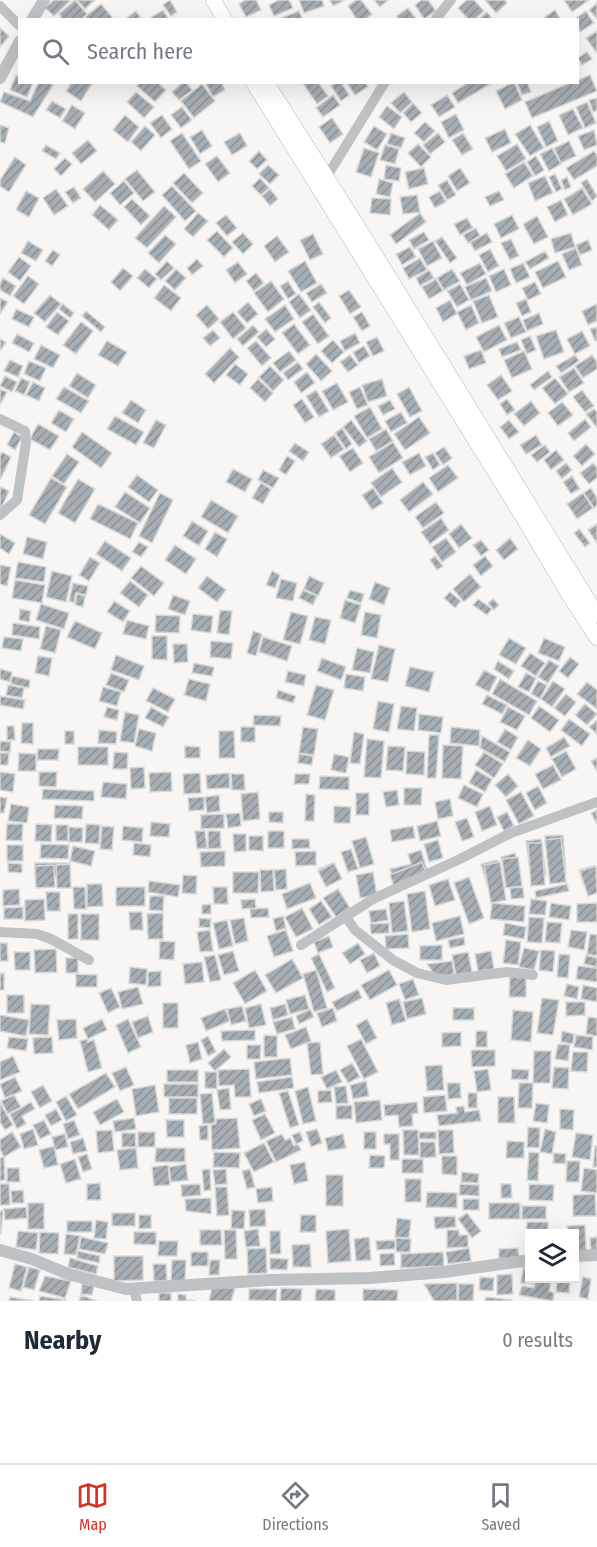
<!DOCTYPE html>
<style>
:root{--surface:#fff;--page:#f2f2f3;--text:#1f2937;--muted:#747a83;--line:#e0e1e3;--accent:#d93025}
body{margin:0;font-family:"Fira Sans Condensed",sans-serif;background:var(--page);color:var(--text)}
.controls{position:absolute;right:18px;bottom:18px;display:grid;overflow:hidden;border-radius:0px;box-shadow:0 6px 24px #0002}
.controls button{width:54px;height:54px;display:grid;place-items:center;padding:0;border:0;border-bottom:2px solid var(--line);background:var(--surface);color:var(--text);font:30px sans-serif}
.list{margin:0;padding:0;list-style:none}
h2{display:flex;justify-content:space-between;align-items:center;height:78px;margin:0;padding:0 24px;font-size:26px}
h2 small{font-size:20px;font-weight:400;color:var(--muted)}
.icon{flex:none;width:33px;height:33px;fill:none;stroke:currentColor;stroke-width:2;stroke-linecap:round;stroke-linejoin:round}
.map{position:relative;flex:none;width:597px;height:1301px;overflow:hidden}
.search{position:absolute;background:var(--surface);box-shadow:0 6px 24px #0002;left:18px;right:18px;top:18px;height:66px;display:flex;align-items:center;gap:15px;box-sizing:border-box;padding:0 21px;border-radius:0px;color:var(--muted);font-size:22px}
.sheet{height:162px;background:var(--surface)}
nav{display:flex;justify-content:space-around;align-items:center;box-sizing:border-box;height:84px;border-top:2px solid var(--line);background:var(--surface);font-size:16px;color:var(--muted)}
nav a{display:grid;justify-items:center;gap:3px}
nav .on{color:var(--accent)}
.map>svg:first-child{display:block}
</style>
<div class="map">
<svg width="597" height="1301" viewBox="0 0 597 1301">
<defs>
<pattern id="building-hatch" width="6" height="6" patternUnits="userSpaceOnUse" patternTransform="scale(1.5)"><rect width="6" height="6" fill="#a6aeb3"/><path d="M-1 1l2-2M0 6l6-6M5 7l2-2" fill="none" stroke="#8b9297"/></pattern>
</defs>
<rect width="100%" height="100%" fill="#f7f6f4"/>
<g fill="url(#building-hatch)" stroke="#d8d8d6" stroke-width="1.5">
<path d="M 54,0 L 71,0 L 54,16 L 45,8 Z"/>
<path d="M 75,0 L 87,14 L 80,20 L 63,20 L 59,14 Z"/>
<path d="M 77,0 L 95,0 L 85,9 Z"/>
<path d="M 170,0 L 177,12 L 171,16 L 163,5 Z"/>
<path d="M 245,0 L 256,0 L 261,10 L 246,17 L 239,4 Z"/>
<path d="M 279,0 L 289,0 L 293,8 L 274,16 L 269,5 Z"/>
<path d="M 299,0 L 322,0 L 324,6 L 304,13 Z"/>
<path d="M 330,0 L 345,0 L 333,6 Z"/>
<path d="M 356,0 L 361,0 L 372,14 L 364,20 L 357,20 L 348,6 Z"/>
<path d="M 374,0 L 388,0 L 380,7 Z"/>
<path d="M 422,0 L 428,0 L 436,11 L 424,19 L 415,5 Z"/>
<path d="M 467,0 L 474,0 L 484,11 L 474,20 L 469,20 L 458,8 Z"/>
<path d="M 485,0 L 505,0 L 507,3 L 496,13 Z"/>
<path d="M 564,0 L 589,0 L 572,12 Z"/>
<path d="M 597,3 L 597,19 L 589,10 Z"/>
<path d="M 101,4 L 112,17 L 109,20 L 88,20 L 85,17 Z"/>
<path d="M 408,8 L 417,20 L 399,20 L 397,16 Z"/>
<path d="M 163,10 L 169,20 L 147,20 Z"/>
<path d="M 555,10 L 561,20 L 547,20 L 545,17 Z"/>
<path d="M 136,11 L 142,20 L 124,20 Z"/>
<path d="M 299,11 L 303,20 L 282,20 L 281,18 Z"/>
<path d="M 586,11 L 594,23 L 580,32 L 578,27 L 578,20 L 573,20 Z"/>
<path d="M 487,12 L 491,17 L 488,20 L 478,20 Z"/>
<path d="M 0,28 L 9,36 L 0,47 Z"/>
<path d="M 597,31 L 597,51 L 596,52 L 586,38 Z"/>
<path d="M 587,52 L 592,59 L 582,65 L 578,58 Z"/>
<path d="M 16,75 L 20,77 L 20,82 L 33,82 L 27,97 L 10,90 Z"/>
<path d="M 590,75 L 597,91 L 532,118 L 525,102 L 572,82 L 578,82 L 578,80 Z"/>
<path d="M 39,82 L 48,82 L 53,85 L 33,117 L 0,102 L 4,92 L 30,101 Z"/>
<path d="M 72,82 L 93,82 L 81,101 L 66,91 Z"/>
<path d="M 140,82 L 157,82 L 166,90 L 155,102 L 137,86 Z"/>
<path d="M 183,82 L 186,82 L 192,90 L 179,100 L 172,92 Z"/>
<path d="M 208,82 L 221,82 L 225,90 L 213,97 L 206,84 Z"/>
<path d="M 302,82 L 318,82 L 328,96 L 317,104 Z"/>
<path d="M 336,82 L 341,82 L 349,95 L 341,101 L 331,86 Z"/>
<path d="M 346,82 L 365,82 L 368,87 L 355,95 Z"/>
<path d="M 469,82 L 494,82 L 458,103 L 452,93 Z"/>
<path d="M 514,82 L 522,100 L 505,109 L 496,91 Z"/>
<path d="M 517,82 L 527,82 L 531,92 L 522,95 Z"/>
<path d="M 202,84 L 215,101 L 194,118 L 181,101 Z"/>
<path d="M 136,92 L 154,107 L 144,118 L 127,102 Z"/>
<path d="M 404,92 L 412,102 L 400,113 L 391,103 Z"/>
<path d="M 333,95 L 340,105 L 323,117 L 316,108 Z"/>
<path d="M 447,95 L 455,107 L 439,117 L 431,105 Z"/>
<path d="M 597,98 L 597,111 L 593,112 L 589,100 Z"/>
<path d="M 52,101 L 66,109 L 60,118 L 46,110 Z"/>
<path d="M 587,102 L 596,123 L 585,128 L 576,107 Z"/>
<path d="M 413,103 L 422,113 L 411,122 L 403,113 Z"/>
<path d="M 72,105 L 85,113 L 75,129 L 62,121 Z"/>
<path d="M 387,106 L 402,117 L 394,129 L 379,117 Z"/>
<path d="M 182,107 L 192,120 L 181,128 L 171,115 Z"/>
<path d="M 573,109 L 583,128 L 568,135 L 559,115 Z"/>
<path d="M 456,114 L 464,130 L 449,138 L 441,122 Z"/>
<path d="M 125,115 L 139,127 L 128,142 L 113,130 Z"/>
<path d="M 162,115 L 172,129 L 161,138 L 150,123 Z"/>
<path d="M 332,118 L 343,134 L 330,143 L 319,127 Z"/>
<path d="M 549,121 L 558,141 L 546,147 L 537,127 Z"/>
<path d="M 425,122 L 435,131 L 424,142 L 414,133 Z"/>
<path d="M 0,125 L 9,128 L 5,143 L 0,142 Z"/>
<path d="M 530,125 L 544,148 L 530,156 L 515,134 Z"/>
<path d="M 145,126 L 155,135 L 141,151 L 131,142 Z"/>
<path d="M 374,126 L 387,134 L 377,150 L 364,142 Z"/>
<path d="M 505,129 L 511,143 L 492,152 L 485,138 Z"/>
<path d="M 202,130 L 212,146 L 200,154 L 190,137 Z"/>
<path d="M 594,130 L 597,145 L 584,150 L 578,136 Z"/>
<path d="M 182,133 L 201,161 L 189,169 L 170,141 Z"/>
<path d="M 240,133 L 247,146 L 232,155 L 224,142 Z"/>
<path d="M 391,133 L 405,138 L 401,148 L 387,144 Z"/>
<path d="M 438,133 L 445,142 L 430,154 L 423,145 Z"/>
<path d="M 463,133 L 473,149 L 462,155 L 452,140 Z"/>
<path d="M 88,140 L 97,151 L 81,164 L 72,153 Z"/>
<path d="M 569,141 L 576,156 L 561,163 L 554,148 Z"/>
<path d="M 418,144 L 431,157 L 421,167 L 408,153 Z"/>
<path d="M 517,144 L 526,159 L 506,171 L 497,156 Z"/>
<path d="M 46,145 L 60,153 L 56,159 L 42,151 Z"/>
<path d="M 385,145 L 399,149 L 395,164 L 380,160 Z"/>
<path d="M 364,148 L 379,153 L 371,177 L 356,172 Z"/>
<path d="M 552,148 L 561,164 L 549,171 L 540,154 Z"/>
<path d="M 259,151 L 267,160 L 257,169 L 249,161 Z"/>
<path d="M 594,151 L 597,155 L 597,166 L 574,180 L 566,168 Z"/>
<path d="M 217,156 L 230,173 L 218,182 L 205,164 Z"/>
<path d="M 536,156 L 544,170 L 535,176 L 527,162 Z"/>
<path d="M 15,157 L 26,165 L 9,192 L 0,186 L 0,180 Z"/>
<path d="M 65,158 L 72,164 L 61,176 L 54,169 Z"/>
<path d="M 524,162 L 533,176 L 514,188 L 505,174 Z"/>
<path d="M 268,165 L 279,175 L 270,184 L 259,174 Z"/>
<path d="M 386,165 L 401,168 L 399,181 L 384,179 Z"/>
<path d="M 424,168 L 428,184 L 409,189 L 405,172 Z"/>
<path d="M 460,168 L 470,183 L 457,191 L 448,176 Z"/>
<path d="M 137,170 L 155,192 L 143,201 L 125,179 Z"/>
<path d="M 103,171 L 115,184 L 95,202 L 83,189 Z"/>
<path d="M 184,173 L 203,193 L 192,203 L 173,183 Z"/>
<path d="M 555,174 L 562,189 L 556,192 L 549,177 Z"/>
<path d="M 545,176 L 553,193 L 535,201 L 528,183 Z"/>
<path d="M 567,177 L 571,187 L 565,190 L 561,180 Z"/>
<path d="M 260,178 L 269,188 L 261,195 L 252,186 Z"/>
<path d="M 379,179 L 393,183 L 390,197 L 376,194 Z"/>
<path d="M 587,179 L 597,196 L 592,201 L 581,183 Z"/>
<path d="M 447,180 L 456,195 L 447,200 L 438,185 Z"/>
<path d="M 124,181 L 134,193 L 120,205 L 110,193 Z"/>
<path d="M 172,186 L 196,211 L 185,221 L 162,195 Z"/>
<path d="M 74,187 L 81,198 L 73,203 L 65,192 Z"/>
<path d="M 582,188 L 592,204 L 573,215 L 564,199 Z"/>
<path d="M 56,189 L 68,206 L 54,215 L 43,198 Z"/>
<path d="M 270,189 L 278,199 L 270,206 L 262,196 Z"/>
<path d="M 26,191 L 39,198 L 29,217 L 16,210 Z"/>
<path d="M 440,191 L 446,202 L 435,208 L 429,197 Z"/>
<path d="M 499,191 L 504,200 L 490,206 L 485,197 Z"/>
<path d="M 417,195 L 420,212 L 403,214 L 400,197 Z"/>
<path d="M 372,198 L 391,199 L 390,215 L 370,213 Z"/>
<path d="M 132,199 L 150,216 L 141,225 L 124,207 Z"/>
<path d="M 561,200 L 568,215 L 555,222 L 547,207 Z"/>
<path d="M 100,205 L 118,220 L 109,230 L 92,215 Z"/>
<path d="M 164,206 L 176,217 L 147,248 L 135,238 Z"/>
<path d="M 198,213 L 208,221 L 193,237 L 184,229 Z"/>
<path d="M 420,213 L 426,222 L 396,244 L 390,235 Z"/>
<path d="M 226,215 L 237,228 L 227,236 L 216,223 Z"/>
<path d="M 512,215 L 519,229 L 501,238 L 494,224 Z"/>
<path d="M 537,216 L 548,237 L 534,244 L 523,224 Z"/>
<path d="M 467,218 L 473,228 L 460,235 L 454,224 Z"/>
<path d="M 476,228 L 480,236 L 468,243 L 463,235 Z"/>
<path d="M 217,231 L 233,248 L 224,257 L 207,240 Z"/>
<path d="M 424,232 L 429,240 L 414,249 L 409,240 Z"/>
<path d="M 243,233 L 253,244 L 243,254 L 232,242 Z"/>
<path d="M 487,233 L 492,242 L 475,251 L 470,242 Z"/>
<path d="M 571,233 L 575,247 L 555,253 L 551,239 Z"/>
<path d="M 313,234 L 323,254 L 310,260 L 300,240 Z"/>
<path d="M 165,235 L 176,244 L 159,263 L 148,253 Z"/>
<path d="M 277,236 L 289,252 L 275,262 L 264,246 Z"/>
<path d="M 442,237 L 457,258 L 450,263 L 435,241 Z"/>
<path d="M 511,239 L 519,256 L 510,260 L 501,243 Z"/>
<path d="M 588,240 L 592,250 L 580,255 L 576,245 Z"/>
<path d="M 28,241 L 43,250 L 36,261 L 21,253 Z"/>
<path d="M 433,241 L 442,258 L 427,266 L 418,249 Z"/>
<path d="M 410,247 L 416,257 L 402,265 L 396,254 Z"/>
<path d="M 576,248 L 582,265 L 569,270 L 562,254 Z"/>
<path d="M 490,249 L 499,266 L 488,272 L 479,255 Z"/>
<path d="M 53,250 L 60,255 L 52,266 L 45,261 Z"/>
<path d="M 545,251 L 549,258 L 530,269 L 525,262 Z"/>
<path d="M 19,257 L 31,266 L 20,281 L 8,272 Z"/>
<path d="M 420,258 L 427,270 L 409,279 L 403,268 Z"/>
<path d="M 197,259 L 203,266 L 192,275 L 187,268 Z"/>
<path d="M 167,261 L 174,268 L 161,280 L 155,274 Z"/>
<path d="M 305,261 L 317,283 L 301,292 L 288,271 Z"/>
<path d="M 558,261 L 566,277 L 543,288 L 535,272 Z"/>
<path d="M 238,262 L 247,274 L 235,283 L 226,270 Z"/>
<path d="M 480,263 L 486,274 L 467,285 L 460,273 Z"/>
<path d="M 523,263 L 530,277 L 516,283 L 510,269 Z"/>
<path d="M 123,268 L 133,276 L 120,291 L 111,282 Z"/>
<path d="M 145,269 L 157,279 L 149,288 L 137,278 Z"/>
<path d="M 176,269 L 186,278 L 175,290 L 165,281 Z"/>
<path d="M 452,269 L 460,281 L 444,290 L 437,278 Z"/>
<path d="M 504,269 L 511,285 L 496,292 L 489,276 Z"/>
<path d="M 429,270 L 434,278 L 420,286 L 416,278 Z"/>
<path d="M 256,273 L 264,283 L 254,291 L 246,281 Z"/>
<path d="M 28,276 L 39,284 L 24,304 L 13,296 Z"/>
<path d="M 3,278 L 16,286 L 10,296 L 0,290 L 0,284 Z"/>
<path d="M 486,278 L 492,291 L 471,300 L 465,287 Z"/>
<path d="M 436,279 L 443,291 L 429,299 L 422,287 Z"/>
<path d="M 271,281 L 284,299 L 268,312 L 254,293 Z"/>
<path d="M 288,281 L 296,294 L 288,299 L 280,286 Z"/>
<path d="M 535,282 L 541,294 L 528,300 L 522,288 Z"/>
<path d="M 321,284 L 327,293 L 312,302 L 306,293 Z"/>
<path d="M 460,284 L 469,300 L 457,307 L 447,291 Z"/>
<path d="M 164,285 L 181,298 L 171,311 L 154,298 Z"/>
<path d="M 349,290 L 361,307 L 350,314 L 339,296 Z"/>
<path d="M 299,294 L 311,310 L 300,318 L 289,302 Z"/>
<path d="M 50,295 L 61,304 L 45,322 L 34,313 Z"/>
<path d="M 489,295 L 498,317 L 482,323 L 473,301 Z"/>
<path d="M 0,298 L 8,302 L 0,314 Z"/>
<path d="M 526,299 L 531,312 L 522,316 L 516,303 Z"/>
<path d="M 450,300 L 457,314 L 443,322 L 436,308 Z"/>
<path d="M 248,302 L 258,314 L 247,323 L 237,312 Z"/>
<path d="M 319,302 L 331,318 L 325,323 L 313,307 Z"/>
<path d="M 63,304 L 74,313 L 70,318 L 59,309 Z"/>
<path d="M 597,304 L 597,321 L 588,325 L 582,311 Z"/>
<path d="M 207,305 L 219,319 L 208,329 L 196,315 Z"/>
<path d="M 285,305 L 294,319 L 275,332 L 265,319 Z"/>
<path d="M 471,305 L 479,323 L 466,330 L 457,312 Z"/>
<path d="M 16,309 L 34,317 L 29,327 L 12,319 Z"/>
<path d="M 86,311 L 105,327 L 101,332 L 82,316 Z"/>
<path d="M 57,312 L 69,321 L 58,335 L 46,327 Z"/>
<path d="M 233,312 L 246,328 L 233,339 L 220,322 Z"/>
<path d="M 362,312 L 370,326 L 362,331 L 353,317 Z"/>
<path d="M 539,313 L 543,324 L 527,331 L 523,320 Z"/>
<path d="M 313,314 L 329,336 L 318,344 L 302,322 Z"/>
<path d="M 519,317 L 526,332 L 511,338 L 504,323 Z"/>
<path d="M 81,322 L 93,331 L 76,354 L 63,345 Z"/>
<path d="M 294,324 L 310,345 L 298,354 L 282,333 Z"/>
<path d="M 253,325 L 259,332 L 243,346 L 237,339 Z"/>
<path d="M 499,325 L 507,340 L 484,352 L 476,337 Z"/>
<path d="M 597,327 L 597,340 L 595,341 L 590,329 Z"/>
<path d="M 266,329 L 275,339 L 266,347 L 257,337 Z"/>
<path d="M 213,330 L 220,338 L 210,346 L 203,338 Z"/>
<path d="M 556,330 L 564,352 L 544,359 L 536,336 Z"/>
<path d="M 582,331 L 590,346 L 575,354 L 567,339 Z"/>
<path d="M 355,333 L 360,343 L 345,351 L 340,341 Z"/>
<path d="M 17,334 L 34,343 L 29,352 L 12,343 Z"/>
<path d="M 530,336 L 536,350 L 527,354 L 521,340 Z"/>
<path d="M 377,337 L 384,351 L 373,356 L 366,342 Z"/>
<path d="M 0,339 L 6,342 L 1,350 L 0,349 Z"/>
<path d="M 333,340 L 344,352 L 332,363 L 321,351 Z"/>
<path d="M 107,341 L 127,352 L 118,366 L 98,355 Z"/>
<path d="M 256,341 L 271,358 L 262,366 L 247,348 Z"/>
<path d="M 517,342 L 521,350 L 502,357 L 499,349 Z"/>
<path d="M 41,345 L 60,355 L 53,368 L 34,359 Z"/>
<path d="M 364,346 L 370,356 L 359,363 L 353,352 Z"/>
<path d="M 230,348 L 239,357 L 214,383 L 205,374 Z"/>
<path d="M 481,350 L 486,363 L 469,369 L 464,356 Z"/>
<path d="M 289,351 L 296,360 L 280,372 L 273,363 Z"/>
<path d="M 524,351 L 532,369 L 512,378 L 504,360 Z"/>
<path d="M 316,354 L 332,371 L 321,381 L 306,364 Z"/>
<path d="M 350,355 L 358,365 L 348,372 L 340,362 Z"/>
<path d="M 575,355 L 579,361 L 561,373 L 556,366 Z"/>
<path d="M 592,355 L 597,362 L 597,369 L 583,378 L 575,366 Z"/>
<path d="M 10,360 L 23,366 L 18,377 L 4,371 Z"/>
<path d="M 29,361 L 46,368 L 40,381 L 24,374 Z"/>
<path d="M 298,362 L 303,369 L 288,380 L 283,373 Z"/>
<path d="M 235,364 L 248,374 L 240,385 L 226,375 Z"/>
<path d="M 270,366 L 284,380 L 273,391 L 259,377 Z"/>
<path d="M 574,368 L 584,383 L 569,392 L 559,377 Z"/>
<path d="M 548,371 L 552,377 L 534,390 L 530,385 Z"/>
<path d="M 307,372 L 315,383 L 301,393 L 294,382 Z"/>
<path d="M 77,373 L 96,385 L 88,398 L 69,386 Z"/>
<path d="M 501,375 L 512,391 L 498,400 L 487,385 Z"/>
<path d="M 5,376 L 17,382 L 12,392 L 0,386 Z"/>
<path d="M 21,378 L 30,382 L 24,395 L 15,391 Z"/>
<path d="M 555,378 L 568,394 L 555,404 L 542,388 Z"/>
<path d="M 258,379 L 273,393 L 265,402 L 250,388 Z"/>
<path d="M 382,379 L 387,396 L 368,402 L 362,385 Z"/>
<path d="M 33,382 L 45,388 L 39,401 L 26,395 Z"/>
<path d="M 337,383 L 348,402 L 333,410 L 322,391 Z"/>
<path d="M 64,387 L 89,401 L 81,413 L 56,399 Z"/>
<path d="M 360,387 L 368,405 L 357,409 L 349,392 Z"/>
<path d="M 409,387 L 422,411 L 410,417 L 397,394 Z"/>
<path d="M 0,389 L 7,392 L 0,405 Z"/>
<path d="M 316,390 L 329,411 L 319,417 L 306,396 Z"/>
<path d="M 582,390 L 594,406 L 585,412 L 573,397 Z"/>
<path d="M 302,399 L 314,417 L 305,423 L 293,405 Z"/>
<path d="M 507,399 L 515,410 L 507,415 L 500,404 Z"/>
<path d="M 131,400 L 146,410 L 138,423 L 122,413 Z"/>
<path d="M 390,400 L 395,409 L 383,415 L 378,406 Z"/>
<path d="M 531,401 L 540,413 L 524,426 L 514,414 Z"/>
<path d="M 562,402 L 573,415 L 558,426 L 548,413 Z"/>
<path d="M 370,407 L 382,429 L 367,438 L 354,416 Z"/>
<path d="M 594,409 L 597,412 L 597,428 L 586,414 Z"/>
<path d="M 59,410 L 74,419 L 66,432 L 51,423 Z"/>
<path d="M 401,412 L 407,423 L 391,432 L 385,421 Z"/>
<path d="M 115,416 L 144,432 L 136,445 L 107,429 Z"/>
<path d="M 419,417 L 430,433 L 405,450 L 394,434 Z"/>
<path d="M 585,419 L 591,427 L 574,441 L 568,433 Z"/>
<path d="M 156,420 L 166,425 L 154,448 L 143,443 Z"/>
<path d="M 351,420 L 367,441 L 359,447 L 343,427 Z"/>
<path d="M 509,420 L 519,432 L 509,439 L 500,427 Z"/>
<path d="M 38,424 L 59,436 L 50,450 L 30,439 Z"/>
<path d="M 342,428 L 352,444 L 346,449 L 335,433 Z"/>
<path d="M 386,429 L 393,441 L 376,451 L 369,439 Z"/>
<path d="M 14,432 L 22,437 L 15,450 L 7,445 Z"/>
<path d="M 82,432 L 112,453 L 101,468 L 72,447 Z"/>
<path d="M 334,435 L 344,449 L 331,458 L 321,444 Z"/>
<path d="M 536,435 L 542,445 L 526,454 L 520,445 Z"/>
<path d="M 393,442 L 403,458 L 379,473 L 369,457 Z"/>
<path d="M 295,443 L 309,452 L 303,461 L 289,451 Z"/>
<path d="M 586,444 L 595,454 L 582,466 L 573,456 Z"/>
<path d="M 545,445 L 550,452 L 537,462 L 531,455 Z"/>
<path d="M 444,447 L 452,458 L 443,465 L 435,453 Z"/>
<path d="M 353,448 L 363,463 L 350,472 L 339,456 Z"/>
<path d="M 556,450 L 564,460 L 551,470 L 544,460 Z"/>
<path d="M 2,452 L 11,457 L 0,480 L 0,456 Z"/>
<path d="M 419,453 L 426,466 L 410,475 L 402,462 Z"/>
<path d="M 433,453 L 440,465 L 433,470 L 425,457 Z"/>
<path d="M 67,454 L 79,462 L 64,484 L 52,476 Z"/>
<path d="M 287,456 L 295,461 L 286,475 L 279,470 Z"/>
<path d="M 566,463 L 572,470 L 562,479 L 556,471 Z"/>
<path d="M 593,463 L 597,468 L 597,478 L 589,484 L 580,473 Z"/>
<path d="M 448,465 L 458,478 L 438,492 L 429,478 Z"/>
<path d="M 392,468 L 402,482 L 381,497 L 371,483 Z"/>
<path d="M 233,469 L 252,479 L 245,492 L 226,482 Z"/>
<path d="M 263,470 L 279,478 L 273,488 L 258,480 Z"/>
<path d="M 137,475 L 158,490 L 149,502 L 128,487 Z"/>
<path d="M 572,476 L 580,489 L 571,494 L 563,482 Z"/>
<path d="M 51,478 L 67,487 L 45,524 L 29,515 Z"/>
<path d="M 78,479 L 95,489 L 75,523 L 58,513 Z"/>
<path d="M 423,482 L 433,494 L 409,512 L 400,500 Z"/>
<path d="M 261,483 L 271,489 L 263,504 L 252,498 Z"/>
<path d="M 1,487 L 9,491 L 0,511 L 0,490 Z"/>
<path d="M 373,488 L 383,503 L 372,510 L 362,495 Z"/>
<path d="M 591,488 L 597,498 L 597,506 L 594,508 L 584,493 Z"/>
<path d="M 125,492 L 150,508 L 140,523 L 115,507 Z"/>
<path d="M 160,493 L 173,500 L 152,543 L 139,536 Z"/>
<path d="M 583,493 L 593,508 L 577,519 L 567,504 Z"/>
<path d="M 211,500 L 238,516 L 228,533 L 201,517 Z"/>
<path d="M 436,502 L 444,513 L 423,528 L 415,517 Z"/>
<path d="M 98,504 L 138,523 L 130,539 L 90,519 Z"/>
<path d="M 441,518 L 449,530 L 430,544 L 421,532 Z"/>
<path d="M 192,521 L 208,531 L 199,546 L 183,536 Z"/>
<path d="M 461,524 L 472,538 L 459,548 L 449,534 Z"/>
<path d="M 597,524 L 597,543 L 588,530 Z"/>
<path d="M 579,529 L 590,543 L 585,547 L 574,533 Z"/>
<path d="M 215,532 L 227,539 L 217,557 L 205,549 Z"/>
<path d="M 0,534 L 15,543 L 9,554 L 0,548 Z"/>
<path d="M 27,537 L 47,542 L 43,559 L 23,554 Z"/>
<path d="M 446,538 L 456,552 L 442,562 L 432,547 Z"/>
<path d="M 510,538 L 518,549 L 504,560 L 496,550 Z"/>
<path d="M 481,540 L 489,550 L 481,556 L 473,545 Z"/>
<path d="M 105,541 L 131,558 L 122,571 L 96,554 Z"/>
<path d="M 139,542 L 148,547 L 141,557 L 132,552 Z"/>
<path d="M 175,545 L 196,559 L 186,574 L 165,560 Z"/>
<path d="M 435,556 L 443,566 L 437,570 L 430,560 Z"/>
<path d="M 485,556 L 493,566 L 481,576 L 473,565 Z"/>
<path d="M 90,557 L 100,563 L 89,581 L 79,575 Z"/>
<path d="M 18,562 L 46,567 L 44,582 L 15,578 Z"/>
<path d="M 0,565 L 11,567 L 7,586 L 0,584 Z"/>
<path d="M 141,566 L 164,583 L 154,596 L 131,578 Z"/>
<path d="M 52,571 L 72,576 L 66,602 L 46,597 Z"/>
<path d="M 272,571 L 280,575 L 275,588 L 266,585 Z"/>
<path d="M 470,574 L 481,587 L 464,602 L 453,589 Z"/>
<path d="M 207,576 L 226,590 L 217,602 L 198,588 Z"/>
<path d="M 309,576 L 324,583 L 318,596 L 304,589 Z"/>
<path d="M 281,579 L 297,583 L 293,601 L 276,598 Z"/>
<path d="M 15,580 L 45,585 L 42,603 L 12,598 Z"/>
<path d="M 130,581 L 148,595 L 139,607 L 120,593 Z"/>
<path d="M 375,582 L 390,588 L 384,605 L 369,599 Z"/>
<path d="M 73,583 L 88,586 L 86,595 L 76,593 L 74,603 L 69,601 Z"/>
<path d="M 303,590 L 317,596 L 313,605 L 299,598 Z"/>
<path d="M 350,590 L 364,594 L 361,603 L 347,598 Z"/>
<path d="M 450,592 L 461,601 L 455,608 L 444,598 Z"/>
<path d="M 77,594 L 85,596 L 83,607 L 75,605 Z"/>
<path d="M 173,595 L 190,601 L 185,615 L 168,609 Z"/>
<path d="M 478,599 L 492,609 L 487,615 L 473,605 Z"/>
<path d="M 493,599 L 499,605 L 494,610 L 488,603 Z"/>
<path d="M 345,600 L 361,605 L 355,623 L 340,618 Z"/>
<path d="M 114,601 L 130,611 L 123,622 L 107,612 Z"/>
<path d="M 41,604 L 69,613 L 64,629 L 36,620 Z"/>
<path d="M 20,609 L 31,611 L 29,622 L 19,620 Z"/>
<path d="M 220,610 L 232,611 L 229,635 L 217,633 Z"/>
<path d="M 291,612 L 308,616 L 300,644 L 283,640 Z"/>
<path d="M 365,612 L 381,615 L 377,638 L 361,635 Z"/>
<path d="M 193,614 L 213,616 L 211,633 L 191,630 Z"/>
<path d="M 156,615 L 180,616 L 179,633 L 155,632 Z"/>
<path d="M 315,617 L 331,620 L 325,644 L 309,640 Z"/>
<path d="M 127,620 L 149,626 L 146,639 L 123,634 Z"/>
<path d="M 75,621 L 102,633 L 95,649 L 67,637 Z"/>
<path d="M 13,623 L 40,627 L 39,639 L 12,635 Z"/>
<path d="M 46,626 L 61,630 L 55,653 L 40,649 Z"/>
<path d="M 253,631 L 262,634 L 256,656 L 247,653 Z"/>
<path d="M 152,636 L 167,636 L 167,660 L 152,659 Z"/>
<path d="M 4,637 L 23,639 L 21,651 L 2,648 Z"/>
<path d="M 263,637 L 292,646 L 287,661 L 259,652 Z"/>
<path d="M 509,638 L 526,648 L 516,664 L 499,655 Z"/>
<path d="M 544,638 L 565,647 L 559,661 L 538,653 Z"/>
<path d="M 211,641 L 233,643 L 231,659 L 210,657 Z"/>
<path d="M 173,644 L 187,644 L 188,662 L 174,663 Z"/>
<path d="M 379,645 L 395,649 L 388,682 L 371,679 Z"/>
<path d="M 357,648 L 374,652 L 370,673 L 352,670 Z"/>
<path d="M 530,653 L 545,663 L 536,676 L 521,666 Z"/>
<path d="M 116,655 L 144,666 L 139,680 L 111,670 Z"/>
<path d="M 38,656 L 52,658 L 49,676 L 35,673 Z"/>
<path d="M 570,657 L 579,664 L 568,678 L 559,671 Z"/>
<path d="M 322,658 L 346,667 L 341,680 L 317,671 Z"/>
<path d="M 549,660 L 559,666 L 548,683 L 538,677 Z"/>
<path d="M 498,661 L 514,671 L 509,679 L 494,669 Z"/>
<path d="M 194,663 L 214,667 L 212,676 L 192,673 Z"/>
<path d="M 410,667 L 434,672 L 429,692 L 405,686 Z"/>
<path d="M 0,669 L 12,672 L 10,682 L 0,679 Z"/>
<path d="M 484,670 L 497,677 L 489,692 L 475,685 Z"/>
<path d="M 288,671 L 306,675 L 304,686 L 285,682 Z"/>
<path d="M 111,673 L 129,680 L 124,692 L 106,685 Z"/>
<path d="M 526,673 L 536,678 L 529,692 L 518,687 Z"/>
<path d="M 346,674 L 365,677 L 363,691 L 344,688 Z"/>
<path d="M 12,676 L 30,680 L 29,688 L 11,684 Z"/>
<path d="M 189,679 L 210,684 L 206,701 L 184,695 Z"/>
<path d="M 500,679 L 537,701 L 529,715 L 492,694 Z"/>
<path d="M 538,681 L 547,685 L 540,699 L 531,694 Z"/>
<path d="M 553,681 L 565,689 L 552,707 L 541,699 Z"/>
<path d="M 587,682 L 597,690 L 597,709 L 577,694 Z"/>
<path d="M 8,685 L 24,688 L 22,698 L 6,695 Z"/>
<path d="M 316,685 L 334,690 L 325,720 L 307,715 Z"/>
<path d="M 103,687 L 121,692 L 117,706 L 99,701 Z"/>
<path d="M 153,688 L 175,699 L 168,712 L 146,701 Z"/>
<path d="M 278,690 L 296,696 L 293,703 L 276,698 Z"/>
<path d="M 566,694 L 576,702 L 565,716 L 554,708 Z"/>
<path d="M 487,695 L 507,705 L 502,714 L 482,704 Z"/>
<path d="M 0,696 L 25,700 L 23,709 L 0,705 Z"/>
<path d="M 378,701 L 394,704 L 389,732 L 373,729 Z"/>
<path d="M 585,704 L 597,714 L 587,725 L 575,715 Z"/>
<path d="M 401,706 L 417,708 L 414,731 L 397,729 Z"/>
<path d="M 539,706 L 559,720 L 550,732 L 531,718 Z"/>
<path d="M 107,707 L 119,710 L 117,720 L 104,717 Z"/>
<path d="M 151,707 L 169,717 L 163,727 L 145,718 Z"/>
<path d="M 508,707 L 525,716 L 517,730 L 500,722 Z"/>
<path d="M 125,712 L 139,715 L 134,743 L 120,741 Z"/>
<path d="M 419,714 L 443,717 L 441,733 L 418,730 Z"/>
<path d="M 254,715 L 281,716 L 280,726 L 253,725 Z"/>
<path d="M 569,719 L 590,734 L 582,746 L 561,730 Z"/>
<path d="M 597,720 L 597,734 L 589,727 Z"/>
<path d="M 22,723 L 33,723 L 33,744 L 21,743 Z"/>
<path d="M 7,726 L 14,726 L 15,740 L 7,740 Z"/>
<rect x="241" y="727" width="14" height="15"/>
<path d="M 303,727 L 318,729 L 314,755 L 299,753 Z"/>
<path d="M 451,727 L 480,730 L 479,746 L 450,743 Z"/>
<path d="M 139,729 L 156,733 L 152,751 L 135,746 Z"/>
<path d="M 505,729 L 518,737 L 511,750 L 497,742 Z"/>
<path d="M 99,730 L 117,732 L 116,744 L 98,743 Z"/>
<rect x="65" y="731" width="9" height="13"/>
<path d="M 219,731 L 234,731 L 235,758 L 219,758 Z"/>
<path d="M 354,732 L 364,734 L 360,764 L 350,763 Z"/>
<path d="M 429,735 L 439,735 L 436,778 L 427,778 Z"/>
<path d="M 482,736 L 510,752 L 505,762 L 480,748 Z"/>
<path d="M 564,737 L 570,746 L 551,757 L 546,748 Z"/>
<path d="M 367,739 L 384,741 L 381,778 L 364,777 Z"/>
<path d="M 528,740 L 541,749 L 530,766 L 516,758 Z"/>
<path d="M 0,741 L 11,742 L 10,752 L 0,751 Z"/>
<path d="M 443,745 L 463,746 L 461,779 L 442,778 Z"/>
<path d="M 185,746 L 200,747 L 200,758 L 185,758 Z"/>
<path d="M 388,746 L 405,747 L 403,771 L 386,770 Z"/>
<rect x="78" y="747" width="30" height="18"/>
<path d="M 38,749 L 59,749 L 58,760 L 37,760 Z"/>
<path d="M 407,751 L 425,752 L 424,775 L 406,774 Z"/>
<path d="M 566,751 L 576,769 L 562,777 L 552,759 Z"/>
<path d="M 114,752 L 128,753 L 127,769 L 113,769 Z"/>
<path d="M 484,752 L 503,764 L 494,778 L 475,765 Z"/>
<path d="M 0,753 L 9,753 L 8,765 L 0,765 Z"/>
<path d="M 19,753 L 36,754 L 36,771 L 18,771 Z"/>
<path d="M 299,754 L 313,756 L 312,765 L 298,763 Z"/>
<path d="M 334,754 L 349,757 L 346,773 L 331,770 Z"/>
<path d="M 597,758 L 597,771 L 591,761 Z"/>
<path d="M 553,765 L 561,780 L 543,789 L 535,774 Z"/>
<path d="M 144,767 L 145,788 L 131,789 L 130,768 Z"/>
<path d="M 476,770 L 492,779 L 485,792 L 469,783 Z"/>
<path d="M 0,772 L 15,774 L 13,792 L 0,790 Z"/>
<path d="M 39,772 L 57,772 L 56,787 L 39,786 Z"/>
<path d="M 171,772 L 172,791 L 150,792 L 149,773 Z"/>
<path d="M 200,773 L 201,793 L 184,794 L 183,774 Z"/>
<path d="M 229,773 L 230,788 L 207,789 L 206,775 Z"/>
<path d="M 231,774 L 244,774 L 245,790 L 232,790 Z"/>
<path d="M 295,774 L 310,774 L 309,784 L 294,784 Z"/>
<path d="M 508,774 L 518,786 L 506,797 L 495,785 Z"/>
<path d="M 320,776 L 349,777 L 349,790 L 319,789 Z"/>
<path d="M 103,782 L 127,784 L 126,799 L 101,797 Z"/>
<path d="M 464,785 L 483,794 L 477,807 L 458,798 Z"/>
<path d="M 538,786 L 547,803 L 535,810 L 526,793 Z"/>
<path d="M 404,788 L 422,788 L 421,805 L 404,805 Z"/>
<path d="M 43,789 L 94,791 L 94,801 L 42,799 Z"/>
<path d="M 397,790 L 399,805 L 386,807 L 383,792 Z"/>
<path d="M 258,792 L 260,819 L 243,821 L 241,794 Z"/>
<path d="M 521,792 L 534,816 L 519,824 L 506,800 Z"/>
<rect x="356" y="793" width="13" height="22"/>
<path d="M 306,794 L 315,795 L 314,821 L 305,821 Z"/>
<path d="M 219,795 L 220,811 L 207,813 L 205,797 Z"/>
<path d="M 0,797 L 7,798 L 4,813 L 0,813 Z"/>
<path d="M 204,797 L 204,810 L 189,811 L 188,798 Z"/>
<path d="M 450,799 L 453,816 L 438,819 L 435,802 Z"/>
<path d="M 11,804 L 29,807 L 27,823 L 8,821 Z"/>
<path d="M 55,805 L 83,806 L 82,819 L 54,818 Z"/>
<path d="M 334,806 L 351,807 L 350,823 L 334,823 Z"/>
<path d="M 490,806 L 497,825 L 482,831 L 475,812 Z"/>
<path d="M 597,810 L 597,824 L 591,813 Z"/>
<path d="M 269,812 L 283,812 L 283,823 L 269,822 Z"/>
<path d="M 507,812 L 514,826 L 504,831 L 497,817 Z"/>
<path d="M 240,813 L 241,826 L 228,828 L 226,814 Z"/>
<path d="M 224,814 L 224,828 L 201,829 L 201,815 Z"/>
<path d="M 467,818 L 474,837 L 462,841 L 455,822 Z"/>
<path d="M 437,821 L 441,836 L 420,841 L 417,826 Z"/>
<path d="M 151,822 L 170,824 L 169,837 L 150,836 Z"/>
<path d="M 7,824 L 23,824 L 22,841 L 6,840 Z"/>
<path d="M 36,824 L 52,825 L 51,842 L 35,841 Z"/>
<path d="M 86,824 L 100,825 L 99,844 L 85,843 Z"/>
<rect x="56" y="825" width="12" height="16"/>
<path d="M 102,826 L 114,827 L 112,850 L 100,849 Z"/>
<path d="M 123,826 L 143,828 L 142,842 L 122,840 Z"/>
<path d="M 413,826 L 415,838 L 392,842 L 390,830 Z"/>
<path d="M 69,827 L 83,828 L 82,842 L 69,842 Z"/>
<path d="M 195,831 L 205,831 L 207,848 L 197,849 Z"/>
<path d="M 208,831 L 220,831 L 221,848 L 208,849 Z"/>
<rect x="268" y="831" width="16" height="17"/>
<path d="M 233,834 L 246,834 L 246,851 L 234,852 Z"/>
<path d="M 563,835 L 566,874 L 549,875 L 545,836 Z"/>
<path d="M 249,836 L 263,836 L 263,851 L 249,850 Z"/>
<path d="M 366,837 L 374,864 L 360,868 L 352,841 Z"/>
<path d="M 561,838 L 566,882 L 550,884 L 545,840 Z"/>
<path d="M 292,839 L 309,839 L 310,848 L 292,849 Z"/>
<path d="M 541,839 L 546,875 L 531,877 L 526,841 Z"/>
<path d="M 438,840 L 443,858 L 429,862 L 424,844 Z"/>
<path d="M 134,843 L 151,845 L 150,857 L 133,855 Z"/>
<path d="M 528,843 L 542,843 L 545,885 L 531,886 Z"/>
<path d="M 41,844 L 69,845 L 68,859 L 40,858 Z"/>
<rect x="7" y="845" width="16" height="16"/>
<path d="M 73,846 L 95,851 L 91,866 L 70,861 Z"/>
<path d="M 351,849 L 358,869 L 348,872 L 341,852 Z"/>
<path d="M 421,850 L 427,870 L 393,880 L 390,869 L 411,864 L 408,854 Z"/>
<path d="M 225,851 L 225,866 L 201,867 L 200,852 Z"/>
<path d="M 316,851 L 316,865 L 296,866 L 295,852 Z"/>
<path d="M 515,853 L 522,882 L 507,885 L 501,857 Z"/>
<path d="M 518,857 L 522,886 L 506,888 L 502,859 Z"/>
<path d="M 497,860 L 503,883 L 488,887 L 481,864 Z"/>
<path d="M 422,862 L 426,872 L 394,886 L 390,875 Z"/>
<path d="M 500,862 L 506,900 L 491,903 L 484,865 Z"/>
<path d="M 8,863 L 22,864 L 22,873 L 8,872 Z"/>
<rect x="35" y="863" width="35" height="13"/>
<path d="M 333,863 L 338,875 L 324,881 L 319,869 Z"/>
<path d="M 334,863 L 342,879 L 326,887 L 318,871 Z"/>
<path d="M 70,864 L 71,888 L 57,888 L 56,865 Z"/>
<path d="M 54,865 L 55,887 L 36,888 L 35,866 Z"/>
<path d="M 593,866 L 597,881 L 584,885 L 579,870 Z"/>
<path d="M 596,866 L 597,893 L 588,896 L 580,871 Z"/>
<path d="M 286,869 L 287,889 L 276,890 L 274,870 Z"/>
<path d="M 260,870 L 273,870 L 274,891 L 261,892 Z"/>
<path d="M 233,872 L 259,872 L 258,893 L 233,893 Z"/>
<path d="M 373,872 L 377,895 L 360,898 L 356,875 Z"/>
<path d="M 183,875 L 197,876 L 196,894 L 182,893 Z"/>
<path d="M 469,877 L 484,918 L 469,924 L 454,883 Z"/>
<path d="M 448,879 L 455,900 L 435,906 L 429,885 Z"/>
<path d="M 149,881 L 180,885 L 178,897 L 148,892 Z"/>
<path d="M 310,883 L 316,898 L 287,909 L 282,894 Z"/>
<path d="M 87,884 L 102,884 L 103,906 L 87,907 Z"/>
<path d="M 567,884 L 569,891 L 536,898 L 535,891 Z"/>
<path d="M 73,887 L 85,887 L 86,909 L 74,909 Z"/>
<rect x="116" y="887" width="29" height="19"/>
<path d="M 213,887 L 227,887 L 228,904 L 214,904 Z"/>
<path d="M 523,887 L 524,898 L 511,899 L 510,888 Z"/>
<path d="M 19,889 L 20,905 L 3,906 L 3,890 Z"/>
<path d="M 338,889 L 350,908 L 336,917 L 323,898 Z"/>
<path d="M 425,891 L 430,929 L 412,932 L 407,894 Z"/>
<path d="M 46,892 L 60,892 L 60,911 L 47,911 Z"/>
<path d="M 150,896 L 164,896 L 163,911 L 149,910 Z"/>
<path d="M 44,899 L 45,920 L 25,921 L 25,900 Z"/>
<path d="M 255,899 L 256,908 L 242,909 L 241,900 Z"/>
<path d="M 531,899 L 547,901 L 545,915 L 529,914 Z"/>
<path d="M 321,901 L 332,917 L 319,925 L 309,909 Z"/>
<path d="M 404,901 L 408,931 L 392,933 L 389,903 Z"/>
<path d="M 492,903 L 525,906 L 524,922 L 490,919 Z"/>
<path d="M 551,903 L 571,906 L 569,920 L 549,917 Z"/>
<path d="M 597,903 L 597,922 L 577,922 L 577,904 Z"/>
<path d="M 211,904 L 211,914 L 202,914 L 202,905 Z"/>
<path d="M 23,907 L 23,919 L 4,919 L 4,908 Z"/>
<path d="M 268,908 L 269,917 L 251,918 L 250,909 Z"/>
<path d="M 302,908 L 313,929 L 296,937 L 285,917 Z"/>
<path d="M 386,909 L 388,920 L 371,923 L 369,911 Z"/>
<path d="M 129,912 L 142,912 L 143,930 L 130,930 Z"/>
<path d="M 163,913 L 163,939 L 148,939 L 147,914 Z"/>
<rect x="68" y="914" width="10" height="25"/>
<rect x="81" y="914" width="18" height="26"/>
<path d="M 283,916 L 286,928 L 276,931 L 273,919 Z"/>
<path d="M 460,916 L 464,934 L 436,941 L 432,923 Z"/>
<path d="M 529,917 L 544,918 L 542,943 L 527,942 Z"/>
<path d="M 199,918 L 211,919 L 210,928 L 199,927 Z"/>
<path d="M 244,918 L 248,941 L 235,944 L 230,920 Z"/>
<path d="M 227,920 L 233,946 L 219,949 L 213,923 Z"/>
<path d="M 547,922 L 562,923 L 560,943 L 545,942 Z"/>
<path d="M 389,923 L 389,933 L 371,934 L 370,924 Z"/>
<path d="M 505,923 L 526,927 L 524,939 L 503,935 Z"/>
<path d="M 210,930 L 213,951 L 200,952 L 197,932 Z"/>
<path d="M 286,930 L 293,951 L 274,957 L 267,936 Z"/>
<path d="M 571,930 L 587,932 L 584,950 L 568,947 Z"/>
<path d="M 408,934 L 409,948 L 386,949 L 385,936 Z"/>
<path d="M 590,934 L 597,935 L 597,956 L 587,954 Z"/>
<path d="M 329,936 L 333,947 L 318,953 L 314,942 Z"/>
<path d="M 464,937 L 465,945 L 450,948 L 448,940 Z"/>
<path d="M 506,940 L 521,942 L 518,965 L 503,963 Z"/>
<path d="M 160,941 L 175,942 L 174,960 L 159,959 Z"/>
<path d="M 0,943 L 7,943 L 8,961 L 0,961 Z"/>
<path d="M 358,943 L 365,954 L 350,964 L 342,953 Z"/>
<path d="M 442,945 L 442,960 L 420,960 L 420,946 Z"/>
<path d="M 524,948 L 539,951 L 534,970 L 519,967 Z"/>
<path d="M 56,949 L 57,972 L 35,973 L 34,950 Z"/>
<path d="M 541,950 L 555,951 L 553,972 L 539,970 Z"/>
<path d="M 233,951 L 239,971 L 224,975 L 218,955 Z"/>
<path d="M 491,951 L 494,969 L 478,971 L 475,954 Z"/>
<path d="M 14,952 L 30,952 L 30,970 L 15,970 Z"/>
<path d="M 468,952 L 472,972 L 456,975 L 452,955 Z"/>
<path d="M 374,953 L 380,966 L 367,973 L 360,960 Z"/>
<path d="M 319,954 L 335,988 L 327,992 L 311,958 Z"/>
<path d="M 559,954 L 570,955 L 568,978 L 557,977 Z"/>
<path d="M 215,955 L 221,980 L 210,982 L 204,957 Z"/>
<path d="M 586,955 L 597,958 L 597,967 L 584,964 Z"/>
<rect x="66" y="958" width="12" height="15"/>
<path d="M 292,959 L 303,978 L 276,993 L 265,975 Z"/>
<path d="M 452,961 L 454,974 L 436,977 L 427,964 Z"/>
<path d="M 202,962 L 204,982 L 185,984 L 183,964 Z"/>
<path d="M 578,966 L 597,968 L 597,982 L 576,979 Z"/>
<path d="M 130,967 L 147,969 L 146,985 L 129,983 Z"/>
<path d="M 255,970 L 267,991 L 245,1004 L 233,983 Z"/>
<path d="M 316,970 L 327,1008 L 314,1012 L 303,974 Z"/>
<path d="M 389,970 L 397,985 L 370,1000 L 361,985 Z"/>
<path d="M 161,971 L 161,986 L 148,987 L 148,972 Z"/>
<path d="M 4,973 L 4,990 L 0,990 L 0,974 Z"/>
<path d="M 76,974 L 97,975 L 97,987 L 76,987 Z"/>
<path d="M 510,977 L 526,978 L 526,997 L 509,997 Z"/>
<path d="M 413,979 L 419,995 L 405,1000 L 399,984 Z"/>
<path d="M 567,984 L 579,987 L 577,999 L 564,996 Z"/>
<path d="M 583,985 L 597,988 L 597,1002 L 581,999 Z"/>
<path d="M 138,987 L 143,1004 L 122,1009 L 118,992 Z"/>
<path d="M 111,988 L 120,1007 L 108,1013 L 99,993 Z"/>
<path d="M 358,989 L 362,998 L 337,1011 L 332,1002 Z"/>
<rect x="7" y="995" width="17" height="18"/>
<path d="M 305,995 L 309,1009 L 290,1014 L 286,1000 Z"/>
<path d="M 422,998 L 426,1014 L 407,1019 L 403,1002 Z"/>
<path d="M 542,998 L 559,1000 L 553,1035 L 537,1033 Z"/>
<path d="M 399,999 L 406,1021 L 392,1025 L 386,1003 Z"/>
<path d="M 566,1002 L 585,1002 L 585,1015 L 566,1016 Z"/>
<rect x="163" y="1003" width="15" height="25"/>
<path d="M 31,1004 L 50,1005 L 48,1035 L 29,1034 Z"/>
<path d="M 261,1004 L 266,1025 L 249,1028 L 245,1008 Z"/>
<path d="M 285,1004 L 288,1015 L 273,1020 L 270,1008 Z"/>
<path d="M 242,1006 L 246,1021 L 231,1025 L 227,1009 Z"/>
<path d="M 333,1008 L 337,1021 L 322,1027 L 317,1013 Z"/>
<rect x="453" y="1008" width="21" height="12"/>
<path d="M 225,1009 L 230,1021 L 206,1031 L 201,1018 Z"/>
<path d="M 310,1009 L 314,1017 L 299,1024 L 296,1016 Z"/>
<path d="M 513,1010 L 533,1012 L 531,1042 L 511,1040 Z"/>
<path d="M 0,1015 L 29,1020 L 26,1036 L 0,1031 Z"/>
<path d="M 148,1016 L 153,1032 L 138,1038 L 132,1022 Z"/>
<path d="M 292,1017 L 295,1029 L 277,1034 L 273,1022 Z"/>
<path d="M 588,1017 L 597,1018 L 597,1036 L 586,1034 Z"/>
<path d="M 76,1019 L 77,1038 L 59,1040 L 57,1020 Z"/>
<path d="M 102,1019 L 107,1030 L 88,1039 L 83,1028 Z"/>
<path d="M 128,1019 L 141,1047 L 128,1053 L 116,1025 Z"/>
<path d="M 367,1019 L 377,1038 L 366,1044 L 356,1025 Z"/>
<path d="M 306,1027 L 311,1041 L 291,1049 L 285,1035 Z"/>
<path d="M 255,1030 L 255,1040 L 222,1041 L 221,1031 Z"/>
<rect x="476" y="1031" width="11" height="16"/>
<path d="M 562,1031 L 574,1034 L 573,1044 L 561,1042 Z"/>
<path d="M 461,1032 L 461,1046 L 442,1047 L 442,1033 Z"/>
<path d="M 264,1035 L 277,1036 L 277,1057 L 264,1057 Z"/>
<path d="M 576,1035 L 593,1037 L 592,1050 L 574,1047 Z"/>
<path d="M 208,1036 L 216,1052 L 208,1056 L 201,1040 Z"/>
<path d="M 9,1037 L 28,1039 L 26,1051 L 7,1048 Z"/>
<path d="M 52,1037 L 53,1053 L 34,1054 L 33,1038 Z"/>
<path d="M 88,1039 L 88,1042 L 94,1040 L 102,1068 L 88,1072 L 80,1041 Z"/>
<path d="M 361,1039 L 378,1072 L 364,1079 L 347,1046 Z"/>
<path d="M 198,1042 L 202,1059 L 190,1063 L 186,1045 Z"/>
<path d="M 320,1042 L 323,1074 L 311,1075 L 307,1043 Z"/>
<path d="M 558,1044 L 570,1045 L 568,1061 L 555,1059 Z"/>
<path d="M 247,1045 L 261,1045 L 260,1059 L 247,1059 Z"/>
<path d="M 224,1049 L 231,1057 L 215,1071 L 208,1063 Z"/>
<path d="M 471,1050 L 495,1050 L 495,1066 L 472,1067 Z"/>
<path d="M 534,1051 L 551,1051 L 550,1083 L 533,1083 Z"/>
<path d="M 573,1052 L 588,1052 L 587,1072 L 571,1071 Z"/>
<path d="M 13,1056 L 20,1072 L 0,1080 L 0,1062 Z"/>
<path d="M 290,1058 L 292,1075 L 256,1079 L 254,1062 Z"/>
<path d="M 352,1063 L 360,1077 L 348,1083 L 340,1070 Z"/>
<path d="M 442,1065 L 444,1090 L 427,1091 L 425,1066 Z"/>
<path d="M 126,1067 L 134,1085 L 120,1091 L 112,1073 Z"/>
<path d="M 554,1067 L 569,1068 L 568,1089 L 552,1088 Z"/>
<path d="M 249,1069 L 251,1097 L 235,1097 L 234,1085 L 219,1086 L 218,1070 Z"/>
<path d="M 488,1069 L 491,1090 L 477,1092 L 474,1071 Z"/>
<path d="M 512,1069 L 529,1070 L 528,1080 L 511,1079 Z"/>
<rect x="167" y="1070" width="31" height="12"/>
<path d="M 336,1070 L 342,1082 L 327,1089 L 321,1077 Z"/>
<path d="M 205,1072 L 217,1072 L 217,1089 L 205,1088 Z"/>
<path d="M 106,1073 L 115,1087 L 78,1109 L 69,1094 Z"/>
<path d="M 15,1077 L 22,1091 L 5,1098 L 0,1084 Z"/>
<path d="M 292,1077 L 294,1088 L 259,1093 L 257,1082 Z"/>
<path d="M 366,1081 L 369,1096 L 353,1099 L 350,1085 Z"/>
<path d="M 447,1083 L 460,1083 L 461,1098 L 448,1099 Z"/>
<path d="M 519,1083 L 533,1083 L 532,1108 L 518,1108 Z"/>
<rect x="164" y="1084" width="34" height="13"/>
<path d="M 43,1085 L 52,1101 L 40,1108 L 31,1092 Z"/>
<path d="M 155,1085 L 159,1112 L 136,1116 L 132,1089 Z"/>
<path d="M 346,1086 L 348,1103 L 336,1104 L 334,1087 Z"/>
<path d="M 308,1087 L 316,1121 L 303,1124 L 295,1091 Z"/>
<path d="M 229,1088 L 231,1109 L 220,1110 L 217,1090 Z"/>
<path d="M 331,1090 L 332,1102 L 318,1103 L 318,1091 Z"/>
<path d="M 288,1091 L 299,1125 L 290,1128 L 279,1093 Z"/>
<path d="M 212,1093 L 215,1123 L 203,1124 L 200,1094 Z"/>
<rect x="468" y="1093" width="9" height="15"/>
<path d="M 14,1095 L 21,1107 L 8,1114 L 1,1101 Z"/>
<path d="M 445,1095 L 447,1111 L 424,1113 L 423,1097 Z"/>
<path d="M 66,1096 L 77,1115 L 66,1121 L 56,1102 Z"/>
<path d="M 498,1097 L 514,1097 L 515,1123 L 498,1123 Z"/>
<rect x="169" y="1098" width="28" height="16"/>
<path d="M 117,1099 L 124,1112 L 100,1125 L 93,1112 Z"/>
<path d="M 261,1099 L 266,1111 L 254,1116 L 249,1104 Z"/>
<path d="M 380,1100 L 382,1120 L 356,1123 L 354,1102 Z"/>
<path d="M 31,1102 L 35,1109 L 22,1116 L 26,1124 L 17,1129 L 10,1114 Z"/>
<path d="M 417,1102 L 418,1113 L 412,1114 L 413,1126 L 399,1127 L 398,1115 L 385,1116 L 384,1105 Z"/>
<path d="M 0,1103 L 13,1125 L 5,1130 L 0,1122 Z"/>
<path d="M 536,1103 L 549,1105 L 547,1123 L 533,1121 Z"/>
<path d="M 352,1105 L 352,1119 L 336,1119 L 336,1106 Z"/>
<path d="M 464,1106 L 465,1112 L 479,1110 L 481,1121 L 439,1126 L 437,1115 L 457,1113 L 456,1107 Z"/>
<path d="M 56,1109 L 62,1120 L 51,1126 L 45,1115 Z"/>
<path d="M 560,1109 L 574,1110 L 573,1130 L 560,1129 Z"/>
<path d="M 265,1114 L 275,1133 L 261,1140 L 252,1120 Z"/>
<path d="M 134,1118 L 136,1129 L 115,1132 L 113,1121 Z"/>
<path d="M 237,1118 L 240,1148 L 212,1150 L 211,1125 L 216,1124 L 216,1119 Z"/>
<path d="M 44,1120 L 51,1134 L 40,1139 L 33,1125 Z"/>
<path d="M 74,1120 L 80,1135 L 68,1139 L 63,1124 Z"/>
<path d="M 166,1120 L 184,1120 L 184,1137 L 167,1137 Z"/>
<path d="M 208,1125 L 208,1140 L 200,1140 L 199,1126 Z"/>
<path d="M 528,1127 L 540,1128 L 539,1148 L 527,1147 Z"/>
<path d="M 33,1129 L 38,1145 L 24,1149 L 20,1134 Z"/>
<path d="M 317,1129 L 322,1143 L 311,1147 L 306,1132 Z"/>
<path d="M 545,1129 L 556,1132 L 552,1154 L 540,1152 Z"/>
<path d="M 112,1130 L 114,1151 L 98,1153 L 96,1131 Z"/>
<path d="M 403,1130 L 418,1130 L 419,1155 L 404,1155 Z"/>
<path d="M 438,1130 L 453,1130 L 454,1153 L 439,1154 Z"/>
<path d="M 12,1132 L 21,1147 L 4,1157 L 0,1149 L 0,1140 Z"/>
<rect x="138" y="1132" width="17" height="15"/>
<path d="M 300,1132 L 303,1141 L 296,1144 L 292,1135 Z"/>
<rect x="364" y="1132" width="12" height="17"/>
<rect x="419" y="1132" width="17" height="7"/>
<path d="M 122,1133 L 135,1133 L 136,1147 L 122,1147 Z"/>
<path d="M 576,1133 L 593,1135 L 590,1160 L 572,1157 Z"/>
<path d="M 65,1134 L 68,1147 L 55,1150 L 52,1137 Z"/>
<path d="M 282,1134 L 285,1140 L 290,1138 L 294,1146 L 298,1144 L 301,1150 L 276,1162 L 266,1141 Z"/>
<path d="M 343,1134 L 346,1148 L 328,1151 L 325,1138 Z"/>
<path d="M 384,1134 L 399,1134 L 399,1160 L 390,1160 L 390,1144 L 384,1144 Z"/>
<path d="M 83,1138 L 87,1151 L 73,1154 L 70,1142 Z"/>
<path d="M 507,1141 L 524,1142 L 524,1158 L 506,1158 Z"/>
<path d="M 420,1142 L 435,1142 L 436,1157 L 420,1158 Z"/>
<path d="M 264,1143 L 274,1162 L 254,1172 L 244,1153 Z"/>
<path d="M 54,1146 L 58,1165 L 44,1168 L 39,1150 Z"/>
<path d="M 595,1146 L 597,1146 L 597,1167 L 593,1167 Z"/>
<path d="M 136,1148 L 138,1168 L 120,1170 L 117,1150 Z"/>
<path d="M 156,1148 L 185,1148 L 185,1162 L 155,1162 Z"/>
<path d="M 214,1152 L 240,1153 L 239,1168 L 213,1167 Z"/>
<path d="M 529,1152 L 539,1153 L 538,1181 L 527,1180 Z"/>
<path d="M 554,1153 L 566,1154 L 565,1164 L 553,1163 Z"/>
<path d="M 87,1154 L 92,1169 L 83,1172 L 78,1157 Z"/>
<path d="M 370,1155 L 385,1156 L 384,1168 L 369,1168 Z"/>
<path d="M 442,1156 L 457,1156 L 457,1175 L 442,1174 Z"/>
<path d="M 4,1157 L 5,1180 L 0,1181 L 0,1158 Z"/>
<path d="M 75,1159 L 81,1179 L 66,1183 L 60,1164 Z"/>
<rect x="402" y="1159" width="21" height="14"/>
<path d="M 567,1161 L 580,1161 L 579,1182 L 566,1182 Z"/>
<path d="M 305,1162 L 308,1181 L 294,1184 L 290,1165 Z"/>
<path d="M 186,1164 L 188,1180 L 171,1182 L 169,1167 Z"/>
<path d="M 168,1165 L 170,1185 L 154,1186 L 152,1167 Z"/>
<path d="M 7,1168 L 19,1168 L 20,1182 L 7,1182 Z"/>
<path d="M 584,1168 L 597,1170 L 597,1193 L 581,1191 Z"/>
<path d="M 210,1169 L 211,1190 L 204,1191 L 202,1170 Z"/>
<path d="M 226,1169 L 227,1184 L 215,1185 L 213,1170 Z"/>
<path d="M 250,1169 L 255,1187 L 247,1189 L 242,1171 Z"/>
<path d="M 462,1172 L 479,1174 L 478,1183 L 461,1182 Z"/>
<rect x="326" y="1175" width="17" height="31"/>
<rect x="405" y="1179" width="16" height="23"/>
<path d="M 100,1183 L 101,1200 L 87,1200 L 87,1184 Z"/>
<path d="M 0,1184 L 9,1184 L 10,1205 L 0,1205 Z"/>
<path d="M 200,1184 L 201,1195 L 182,1197 L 181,1185 Z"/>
<path d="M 460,1184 L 479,1185 L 479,1196 L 459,1195 Z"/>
<path d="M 501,1184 L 511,1184 L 512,1198 L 501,1198 Z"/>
<path d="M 529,1184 L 554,1185 L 553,1201 L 529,1200 Z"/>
<path d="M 215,1187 L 227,1187 L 229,1215 L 217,1216 Z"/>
<path d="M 272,1187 L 273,1201 L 258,1203 L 256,1189 Z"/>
<path d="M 23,1190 L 24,1203 L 12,1203 L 11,1191 Z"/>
<path d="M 427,1192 L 457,1193 L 457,1208 L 426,1207 Z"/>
<path d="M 595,1194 L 596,1216 L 573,1216 L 573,1195 Z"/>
<path d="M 211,1198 L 211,1214 L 186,1211 L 185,1199 Z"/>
<rect x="463" y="1199" width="16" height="11"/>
<rect x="28" y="1203" width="16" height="26"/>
<rect x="489" y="1203" width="31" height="16"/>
<rect x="522" y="1206" width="24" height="13"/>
<path d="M 26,1207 L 27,1218 L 5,1220 L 4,1209 Z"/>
<path d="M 265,1209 L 266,1226 L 250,1227 L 249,1210 Z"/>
<path d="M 232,1210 L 245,1211 L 244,1229 L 231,1228 Z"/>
<path d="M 0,1211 L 3,1211 L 1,1234 L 0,1234 Z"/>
<rect x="112" y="1213" width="23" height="13"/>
<path d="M 467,1213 L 481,1231 L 472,1238 L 458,1219 Z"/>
<path d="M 139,1215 L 151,1215 L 151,1228 L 139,1229 Z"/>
<path d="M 301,1215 L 316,1215 L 316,1232 L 300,1232 Z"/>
<path d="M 455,1216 L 456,1227 L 435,1229 L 434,1217 Z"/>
<path d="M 397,1218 L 411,1220 L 409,1238 L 395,1237 Z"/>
<path d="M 96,1220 L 108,1222 L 106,1239 L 94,1238 Z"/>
<rect x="67" y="1221" width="25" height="11"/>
<path d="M 527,1222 L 548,1222 L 548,1234 L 530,1234 L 530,1237 L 526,1237 Z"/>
<path d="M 585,1225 L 586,1251 L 574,1252 L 574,1234 L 568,1234 L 567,1226 Z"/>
<path d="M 258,1229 L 260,1246 L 246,1247 L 244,1231 Z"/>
<path d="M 349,1229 L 351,1261 L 328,1263 L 326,1231 Z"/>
<path d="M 200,1230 L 221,1230 L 222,1245 L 200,1245 Z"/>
<path d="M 224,1230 L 236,1230 L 237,1259 L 225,1259 Z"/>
<path d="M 447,1230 L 459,1230 L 459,1235 L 468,1235 L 468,1247 L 447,1248 Z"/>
<path d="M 18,1231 L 38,1233 L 36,1250 L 16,1247 Z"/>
<path d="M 270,1231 L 280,1231 L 281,1254 L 270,1254 Z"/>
<path d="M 40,1232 L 59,1233 L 58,1254 L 39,1253 Z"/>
<path d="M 134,1232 L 156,1232 L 156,1245 L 134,1244 Z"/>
<path d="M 66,1234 L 80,1236 L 76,1255 L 64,1254 Z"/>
<path d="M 81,1237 L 108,1243 L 105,1254 L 79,1249 Z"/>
<path d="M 369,1237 L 371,1260 L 356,1261 L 354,1239 Z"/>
<path d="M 597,1237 L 597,1250 L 591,1251 L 590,1238 Z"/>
<path d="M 396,1238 L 411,1239 L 410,1252 L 396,1252 Z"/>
<path d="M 395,1240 L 395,1249 L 377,1250 L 376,1241 Z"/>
<path d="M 159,1241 L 178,1241 L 177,1256 L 158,1256 Z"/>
<path d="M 310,1244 L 311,1267 L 293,1267 L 292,1245 Z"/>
<path d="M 266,1248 L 267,1273 L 248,1274 L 247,1249 Z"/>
<path d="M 469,1248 L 471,1261 L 448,1264 L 446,1252 Z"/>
<path d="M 518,1248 L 519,1258 L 499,1259 L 499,1249 Z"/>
<path d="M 78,1251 L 100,1256 L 99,1263 L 77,1258 Z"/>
<rect x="191" y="1252" width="17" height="14"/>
<path d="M 443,1252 L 444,1266 L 401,1268 L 401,1254 Z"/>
<path d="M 394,1253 L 395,1265 L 380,1266 L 380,1254 Z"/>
<path d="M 114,1256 L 143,1256 L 143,1280 L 114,1281 Z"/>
<path d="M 70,1258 L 98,1266 L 96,1274 L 68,1267 Z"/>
<path d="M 270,1258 L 288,1259 L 287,1270 L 270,1269 Z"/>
<path d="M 172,1260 L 186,1260 L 185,1281 L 171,1281 Z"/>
<path d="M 210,1260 L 220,1260 L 219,1275 L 209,1275 Z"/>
<path d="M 15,1264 L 27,1267 L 21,1291 L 9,1288 Z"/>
<path d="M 153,1264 L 166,1264 L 167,1281 L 154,1281 Z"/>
<path d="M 29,1267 L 40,1270 L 34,1290 L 23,1287 Z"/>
<path d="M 523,1268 L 530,1269 L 530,1278 L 535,1278 L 534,1284 L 521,1283 Z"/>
<path d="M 512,1274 L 513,1294 L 497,1295 L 497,1275 Z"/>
<path d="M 45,1276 L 71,1281 L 65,1298 L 39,1291 Z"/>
<path d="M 480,1277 L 494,1278 L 493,1291 L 479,1290 Z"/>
<path d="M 583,1277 L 591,1279 L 588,1299 L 579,1297 Z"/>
<path d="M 536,1278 L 552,1278 L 549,1291 L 554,1293 L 553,1301 L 519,1295 L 522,1286 L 534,1288 Z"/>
<path d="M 557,1280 L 570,1280 L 569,1293 L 556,1292 Z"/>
<path d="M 457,1283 L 457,1300 L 444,1301 L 434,1301 L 424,1284 Z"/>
<path d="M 82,1284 L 94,1286 L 92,1295 L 81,1294 Z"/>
<path d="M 459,1284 L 474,1284 L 473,1301 L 458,1301 Z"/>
<path d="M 212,1288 L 235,1288 L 231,1301 L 209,1301 Z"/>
<path d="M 281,1288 L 302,1289 L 301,1301 L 280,1301 Z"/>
<path d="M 249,1289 L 277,1289 L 276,1301 L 249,1300 Z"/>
<path d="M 316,1289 L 335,1290 L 335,1301 L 315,1301 Z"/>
<path d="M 363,1289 L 398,1290 L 397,1301 L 363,1301 Z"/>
<rect x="159" y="1293" width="12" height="8"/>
<path d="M 178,1294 L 186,1295 L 186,1300 L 196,1301 L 178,1301 Z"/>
<path d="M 81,1295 L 97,1301 L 79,1301 Z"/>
<path d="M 40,1296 L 66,1300 L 66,1301 L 39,1301 Z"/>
<path d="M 10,1297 L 34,1301 L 9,1301 Z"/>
<path d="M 486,1297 L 512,1300 L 512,1301 L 485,1301 Z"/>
</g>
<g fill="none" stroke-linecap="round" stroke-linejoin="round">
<defs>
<g id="primary">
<path d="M 213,0 L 225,20"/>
<path d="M 253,82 L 523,517 L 569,595 L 597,638"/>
<path d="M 266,82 L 361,232 L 597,615"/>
</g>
</defs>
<use href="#primary" stroke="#b2b7ba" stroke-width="16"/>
<g stroke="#bec2c5" stroke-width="10">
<path d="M 0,6 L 20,26"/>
<path d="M 435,20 L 451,0"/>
<path d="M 326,178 L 385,82"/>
<path d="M 0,419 L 25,431 L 26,443 L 17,500 L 0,515"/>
<path d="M 346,917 L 355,930 L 393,960 L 417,973 L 446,980 L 507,972 L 533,975"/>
<path d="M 0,932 L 37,934 L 51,939 L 89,960"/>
<path d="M 301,945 L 373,899 L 460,859 L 511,833 L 597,802"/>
<path d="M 134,1289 L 137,1301"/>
</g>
<g stroke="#bec2c5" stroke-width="12">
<path d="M 32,20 L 44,0"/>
<path d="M 0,78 L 20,41"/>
<path d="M 0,1250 L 32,1259 L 68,1274 L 126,1289 L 270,1280 L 370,1278 L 444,1272 L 530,1260"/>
<path d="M 574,1256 L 597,1255"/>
</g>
<use href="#primary" stroke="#fff" stroke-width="15"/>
</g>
</svg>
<div class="controls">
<button><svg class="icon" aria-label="layers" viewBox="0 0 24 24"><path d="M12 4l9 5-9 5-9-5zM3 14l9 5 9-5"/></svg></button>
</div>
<div class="search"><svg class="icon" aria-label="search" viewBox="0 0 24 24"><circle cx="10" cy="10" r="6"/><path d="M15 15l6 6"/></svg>Search here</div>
</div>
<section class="sheet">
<h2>Nearby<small>0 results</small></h2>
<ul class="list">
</ul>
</section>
<nav>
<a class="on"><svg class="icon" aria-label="map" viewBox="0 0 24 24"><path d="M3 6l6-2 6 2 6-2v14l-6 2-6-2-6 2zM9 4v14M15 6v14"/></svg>Map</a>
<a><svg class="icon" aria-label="directions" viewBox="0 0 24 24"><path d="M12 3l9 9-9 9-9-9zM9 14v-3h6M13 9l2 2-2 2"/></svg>Directions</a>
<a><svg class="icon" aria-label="saved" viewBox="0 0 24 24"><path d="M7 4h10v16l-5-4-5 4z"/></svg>Saved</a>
</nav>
